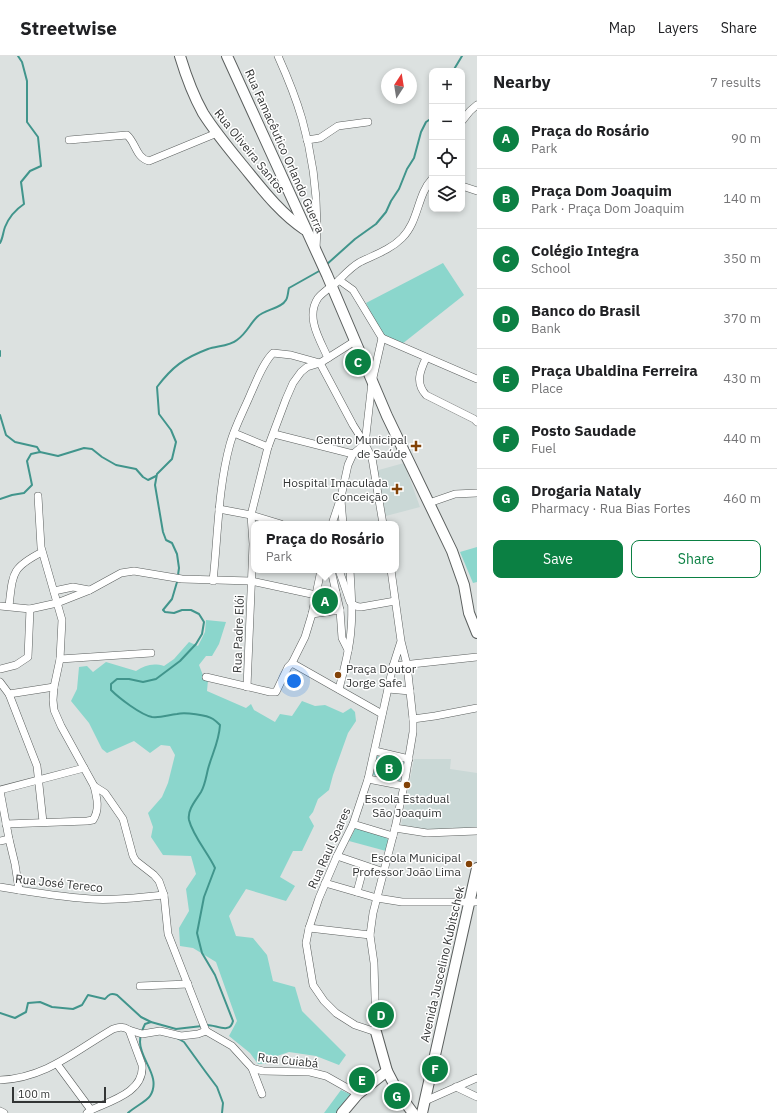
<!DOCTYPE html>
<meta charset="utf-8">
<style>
:root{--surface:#fff;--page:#f2f2f2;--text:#202124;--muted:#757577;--line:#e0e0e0;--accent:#0b8043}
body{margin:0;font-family:"IBM Plex Sans",sans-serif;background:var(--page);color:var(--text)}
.controls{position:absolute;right:12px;top:12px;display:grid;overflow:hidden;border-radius:8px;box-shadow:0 2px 6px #0003}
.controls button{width:36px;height:36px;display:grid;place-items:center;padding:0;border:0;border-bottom:1px solid var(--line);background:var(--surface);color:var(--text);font:20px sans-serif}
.compass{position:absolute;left:381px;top:12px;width:36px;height:36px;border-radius:50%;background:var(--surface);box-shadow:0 2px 6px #0003;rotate:12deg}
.scale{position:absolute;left:12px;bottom:10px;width:94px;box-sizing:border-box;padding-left:4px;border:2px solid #333535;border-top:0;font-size:11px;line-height:14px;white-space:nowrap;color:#333535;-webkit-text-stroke:3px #fff;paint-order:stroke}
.you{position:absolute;left:294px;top:625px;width:14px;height:14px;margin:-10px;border:3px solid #fff;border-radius:50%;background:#1a73e8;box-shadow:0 0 0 6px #1a73e833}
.badge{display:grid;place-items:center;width:26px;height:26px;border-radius:50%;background:var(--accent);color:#fff;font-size:13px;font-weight:700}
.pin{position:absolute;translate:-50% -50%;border:2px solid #fff;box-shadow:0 1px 4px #0006}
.popup{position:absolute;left:251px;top:465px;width:148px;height:52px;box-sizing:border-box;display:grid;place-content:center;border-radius:8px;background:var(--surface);filter:drop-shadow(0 1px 3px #0005);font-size:13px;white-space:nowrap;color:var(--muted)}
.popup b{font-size:15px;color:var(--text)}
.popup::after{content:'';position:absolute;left:50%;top:100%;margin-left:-8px;border:8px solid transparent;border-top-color:var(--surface)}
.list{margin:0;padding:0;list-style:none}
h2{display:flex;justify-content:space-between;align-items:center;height:52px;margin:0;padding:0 16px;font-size:17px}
h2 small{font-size:13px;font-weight:400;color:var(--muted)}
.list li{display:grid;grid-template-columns:26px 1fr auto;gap:12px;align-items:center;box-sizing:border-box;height:60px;padding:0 16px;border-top:1px solid var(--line)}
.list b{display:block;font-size:15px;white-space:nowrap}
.list p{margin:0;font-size:13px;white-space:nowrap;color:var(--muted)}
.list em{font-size:13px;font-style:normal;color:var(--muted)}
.actions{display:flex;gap:8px;padding:12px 16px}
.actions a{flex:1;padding:9px 0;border:1px solid var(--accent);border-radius:8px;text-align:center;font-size:14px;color:var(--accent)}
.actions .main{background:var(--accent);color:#fff}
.icon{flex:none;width:22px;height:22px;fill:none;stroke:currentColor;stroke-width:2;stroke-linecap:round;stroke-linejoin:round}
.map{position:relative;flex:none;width:477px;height:1057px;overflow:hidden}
header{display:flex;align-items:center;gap:24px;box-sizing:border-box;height:56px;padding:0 20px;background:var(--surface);border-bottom:1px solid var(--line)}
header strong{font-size:19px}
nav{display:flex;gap:22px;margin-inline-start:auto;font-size:14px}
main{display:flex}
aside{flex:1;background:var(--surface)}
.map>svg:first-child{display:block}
</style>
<header>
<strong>Streetwise</strong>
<nav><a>Map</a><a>Layers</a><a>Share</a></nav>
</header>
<main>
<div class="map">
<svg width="477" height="1057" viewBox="0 0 477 1057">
<rect width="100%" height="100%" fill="#dce1e0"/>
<g fill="#cad8d6">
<path d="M 404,407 L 420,451 L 386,460 L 375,415 Z"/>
<path d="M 414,703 L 451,703 L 450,713 L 477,717 L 477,772 L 420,774 L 401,770 Z"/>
</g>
<g fill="#8bd6cc">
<path d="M 443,207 L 464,239 L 402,288 L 381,277 L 366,247 Z"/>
<path d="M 477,491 L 477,526 L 473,527 L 460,496 Z"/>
<path d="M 206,564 L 226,566 L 219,588 L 212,600 L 206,600 L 199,609 L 204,622 L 208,624 L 207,635 L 246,652 L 251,648 L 254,654 L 275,666 L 280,658 L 292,660 L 302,645 L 315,650 L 325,649 L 343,657 L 351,652 L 355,656 L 356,665 L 348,677 L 333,719 L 329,734 L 318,743 L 313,756 L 309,761 L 314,770 L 302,795 L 293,795 L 280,821 L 295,830 L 286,845 L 246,833 L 229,860 L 236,880 L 253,882 L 267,899 L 273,925 L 295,931 L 302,955 L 346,999 L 339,1009 L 316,1000 L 289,996 L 274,1001 L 271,1007 L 258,1008 L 250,997 L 229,980 L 237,965 L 216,906 L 193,892 L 180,890 L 179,872 L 189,855 L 186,833 L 196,818 L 191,800 L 163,799 L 151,781 L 153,771 L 148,757 L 162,741 L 168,727 L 175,699 L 170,690 L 161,689 L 150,697 L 134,685 L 107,697 L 102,693 L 89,667 L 71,645 L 77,633 L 79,611 L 87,610 L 93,616 L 106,606 L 136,615 C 145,609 153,607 164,610 L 174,603 L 189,586 L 198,590 L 205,576 Z"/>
<path d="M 377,700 L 404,706 L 400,725 L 373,719 Z"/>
<path d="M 356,771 L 385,781 L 390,785 L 386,795 L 349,785 Z"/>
<path d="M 341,1034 L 352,1039 L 338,1057 L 324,1057 Z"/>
</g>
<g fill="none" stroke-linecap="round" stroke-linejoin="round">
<g stroke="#41958c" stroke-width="2">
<path d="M 453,15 L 462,0"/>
<path d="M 0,187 C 3,182 3,176 5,171 C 9,161 15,154 24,148 L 21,126 L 30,115 L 41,110 L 38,81 L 27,66 L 27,25 L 22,6 L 18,0"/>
<path d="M 326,209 L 355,183 L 376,168 L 386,156 L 391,145 L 399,133 L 407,113 L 414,102 L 421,76 L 426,66 L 432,62"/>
<path d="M 0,295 L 0,300"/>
<path d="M 0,359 L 6,379 L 15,386 L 37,391 L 40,396"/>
<path d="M 0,443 L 12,439 L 24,437 L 32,429 L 27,405 L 31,398 L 40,396 L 58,400 L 84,392 L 92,393 L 102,401 L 116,409 L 136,413 L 143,421 L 148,424 L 156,420"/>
<path d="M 0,957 L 15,962 L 26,956 L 28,947 L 40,946 L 52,951 L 73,953 L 82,949 L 88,939 L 105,943 C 109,938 111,937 117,939 L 141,961 L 151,966"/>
<path d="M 206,969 C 215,968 230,979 233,965 L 215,919 L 202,897 L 197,877 L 204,841 L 215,812 C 208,797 193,780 189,764 C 187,754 196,744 201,736 C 205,729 206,721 208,713 C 212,698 219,686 220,669 C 218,667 216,665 213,663 C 207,659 185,656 177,658 C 168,659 161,662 152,661 C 141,659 119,642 111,634 L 111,628 L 117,623 L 129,623 L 143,626 L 156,623 L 180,605 L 196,588 L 202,578 L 204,566 L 199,558 L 191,554 L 182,554 L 174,557 L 165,556 L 163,554 L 172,543 L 177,526 L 179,512 L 177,498 L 172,487 L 166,484 L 163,476 L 155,429 L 157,418 L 172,403 L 176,386 L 171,374 L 159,358 L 157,331 C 172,311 184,302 208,293 C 217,290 230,290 237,284 C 246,278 250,268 257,261 C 265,253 281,253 286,244 C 288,241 288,235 289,232 L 321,214"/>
<path d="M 177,982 L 184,986 L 205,1015 L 217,1031 L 223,1047 L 222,1057"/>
<path d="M 128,1057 C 133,1052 147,1045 150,1040 C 162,1021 140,1004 140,986 C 140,979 142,974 145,968 L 151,966 L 176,973 L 202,970"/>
</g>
<defs>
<g id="street">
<path d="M 278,0 C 287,20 296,42 302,63 C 314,105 319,149 316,193"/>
<path d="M 462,65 L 470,55 L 477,49"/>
<path d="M 69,84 L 127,79 C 136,87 136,102 149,105 L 217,77"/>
<path d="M 307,84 L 320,82 L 338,70 L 368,66"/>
<path d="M 462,130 L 477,135"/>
<path d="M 339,224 L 353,234 L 382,282 L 477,323"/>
<path d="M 328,302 C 320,284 305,261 318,242 C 323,236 331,231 337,226 C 344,219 351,211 360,206 C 374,199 390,194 402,182 C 419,165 417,139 432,123"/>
<path d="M 426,302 C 420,315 415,327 426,339 L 474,363 L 477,366"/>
<path d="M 234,377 L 268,391"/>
<path d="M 274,378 L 353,398"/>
<path d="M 38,440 L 41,491 L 62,564 L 60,603 L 54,631 L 53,644 L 54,654 L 61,670 L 94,730 L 105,737 L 123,763 L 133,800 L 136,805 L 154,819 L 159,825 L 164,839 L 168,878 L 206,975 L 232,990 L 252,1012 L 263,1015 L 310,1016 L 326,1020 L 358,1038"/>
<path d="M 341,444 L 343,468"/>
<path d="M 429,447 L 455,438 L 477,437"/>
<path d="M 219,453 L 251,459 L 281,468"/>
<path d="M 332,468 L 341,441 L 348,409 L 353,398 L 365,388 L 372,326 L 382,282"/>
<path d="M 331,514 L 340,554 L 342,582 L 348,594"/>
<path d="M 339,514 L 350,546 C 353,549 356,551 361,551 L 395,545"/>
<path d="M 391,514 L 401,585 L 407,609 L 413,663 L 413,676 L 404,730 L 395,772 L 373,857 L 370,879 L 374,907 L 376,976 L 355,969 L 336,957 L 324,945 L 313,929 L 306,887 L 309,872 L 319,842 L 337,800 L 353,768 L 368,723 L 393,610 L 401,585"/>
<path d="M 213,525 C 218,479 218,432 230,388 C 235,370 244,354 251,337 C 257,324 263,307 273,297 L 291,299 L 320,307 L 353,369 L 365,388 L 372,402 L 383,468"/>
<path d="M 54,535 L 73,531 L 89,534"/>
<path d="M 0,550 L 30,553 L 57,547 L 90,534 L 121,517 L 134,515 L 182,523 L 251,525 L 316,539 L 336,536"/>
<path d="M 9,550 C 13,517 11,512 42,496"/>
<path d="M 312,558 L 340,554"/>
<path d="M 60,603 L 151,597"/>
<path d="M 292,607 L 382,658"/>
<path d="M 393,610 L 477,601"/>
<path d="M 0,613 L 16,609 L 28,601 L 30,553"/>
<path d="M 206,621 L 270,636 L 276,636 L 288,611 L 292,607 L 305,581 L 312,558 L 321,514"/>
<path d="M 0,626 L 9,638 L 37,710 L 43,766"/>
<path d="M 247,631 L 253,488 L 251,459 L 268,391 L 286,343 L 293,327 L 301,316 L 307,311 L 320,307 L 355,285"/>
<path d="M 339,633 C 344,613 350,593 351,573 C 353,553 351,534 350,514"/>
<path d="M 388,633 L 410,635"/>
<path d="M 9,638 L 54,631"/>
<path d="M 413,663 L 435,660 L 477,652"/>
<path d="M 375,695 L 409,703"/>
<path d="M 368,723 L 404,730"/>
<path d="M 0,734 L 84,712"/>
<path d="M 0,735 L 9,783 L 15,808 L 19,834"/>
<path d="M 6,768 L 87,765 L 93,764 C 100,753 97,742 94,730"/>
<path d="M 353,768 L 393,780"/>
<path d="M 395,772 L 427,777 L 477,775"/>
<path d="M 0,785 L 9,783"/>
<path d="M 337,800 L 384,816"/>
<path d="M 325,827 L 377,842 L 402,846 L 477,846"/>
<path d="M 0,831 C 30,836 61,841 91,843 C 115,845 140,841 164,839"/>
<path d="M 357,836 L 364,810"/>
<path d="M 309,872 L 370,879"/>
<path d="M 140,930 L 188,928"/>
<path d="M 129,974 L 142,978 L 160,975 L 181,980 L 198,978 L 206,975"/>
<path d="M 57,1008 L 91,1054"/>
<path d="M 252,1012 L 262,1038"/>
<path d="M 0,1024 C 46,1022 75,995 113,973 C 119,971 123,970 129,974 L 142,1009 C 145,1036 110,1045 91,1054 L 87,1057"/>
<path d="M 456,1031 L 477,1041"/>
<path d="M 425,1045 L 477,1022"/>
<path d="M 0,1055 L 4,1057"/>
</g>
<g id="secondary">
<path d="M 180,0 C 186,20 193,39 203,57 C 215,76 230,94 244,111 C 262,133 280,157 304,173"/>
<path d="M 227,0 L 327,219 L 387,360 L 452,495 L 464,529 L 469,557 L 477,577"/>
<path d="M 376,976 L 387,1015 L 399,1038 L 413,1057"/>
<path d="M 342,1057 L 358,1038 L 387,1015"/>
<path d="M 422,1057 L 477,812"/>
</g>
</defs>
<use href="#street" stroke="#5b5f5e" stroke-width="8"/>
<use href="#secondary" stroke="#5b5f5e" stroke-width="12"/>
<use href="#street" stroke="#fff" stroke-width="7"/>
<use href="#secondary" stroke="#fff" stroke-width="10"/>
</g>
<g fill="#824207" stroke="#fff" stroke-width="1.5">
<path d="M414 384h4v4h4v4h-4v4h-4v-4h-4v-4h4z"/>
<path d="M395 427h4v4h4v4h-4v4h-4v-4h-4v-4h4z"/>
<circle cx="338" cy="619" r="4"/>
<circle cx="407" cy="729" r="4"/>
<circle cx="469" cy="808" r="4"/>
</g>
<g text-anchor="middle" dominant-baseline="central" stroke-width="3" stroke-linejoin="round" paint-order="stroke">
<g font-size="12" fill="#333535" stroke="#fff">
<text transform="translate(250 95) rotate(51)">Rua Oliveira Santos</text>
<text transform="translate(285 95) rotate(66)">Rua Famacêutico Orlando Guerra</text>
<text transform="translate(238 578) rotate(-88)">Rua Padre Elói</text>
<text transform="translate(329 792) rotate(-66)">Rua Raul Soares</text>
<text transform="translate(59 827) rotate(6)">Rua José Tereco</text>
<text transform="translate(442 908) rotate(-77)">Avenida Juscelino Kubitschek</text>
<text transform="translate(288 1004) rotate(6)">Rua Cuiabá</text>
</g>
<g font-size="12" fill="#333535" stroke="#fff" text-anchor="end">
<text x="407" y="383">Centro Municipal<tspan x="407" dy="14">de Saúde</tspan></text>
<text x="388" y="426">Hospital Imaculada<tspan x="388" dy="14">Conceição</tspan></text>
<text x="346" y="612" text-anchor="start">Praça Doutor<tspan x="346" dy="14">Jorge Safe</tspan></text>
<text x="407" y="742" text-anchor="middle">Escola Estadual<tspan x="407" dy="14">São Joaquim</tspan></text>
<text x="461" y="801">Escola Municipal<tspan x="461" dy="14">Professor João Lima</tspan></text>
</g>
</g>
</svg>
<div class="controls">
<button>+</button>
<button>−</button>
<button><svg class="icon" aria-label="locate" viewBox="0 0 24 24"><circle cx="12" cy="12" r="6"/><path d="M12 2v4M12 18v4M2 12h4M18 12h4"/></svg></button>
<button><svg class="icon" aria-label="layers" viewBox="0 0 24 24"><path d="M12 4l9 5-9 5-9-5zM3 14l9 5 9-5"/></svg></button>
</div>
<svg class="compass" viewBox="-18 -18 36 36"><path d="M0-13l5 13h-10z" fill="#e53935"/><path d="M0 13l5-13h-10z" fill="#757577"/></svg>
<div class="scale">100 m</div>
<div class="you"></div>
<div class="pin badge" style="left:325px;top:545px">A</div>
<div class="popup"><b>Praça do Rosário</b>Park</div>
<div class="pin badge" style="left:389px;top:712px">B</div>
<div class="pin badge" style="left:358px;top:306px">C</div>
<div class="pin badge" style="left:381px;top:959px">D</div>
<div class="pin badge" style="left:362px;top:1024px">E</div>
<div class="pin badge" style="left:435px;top:1013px">F</div>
<div class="pin badge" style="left:397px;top:1040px">G</div>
</div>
<aside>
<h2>Nearby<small>7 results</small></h2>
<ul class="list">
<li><span class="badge">A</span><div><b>Praça do Rosário</b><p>Park</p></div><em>90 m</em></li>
<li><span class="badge">B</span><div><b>Praça Dom Joaquim</b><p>Park · Praça Dom Joaquim</p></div><em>140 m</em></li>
<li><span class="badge">C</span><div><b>Colégio Integra</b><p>School</p></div><em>350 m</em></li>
<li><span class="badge">D</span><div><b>Banco do Brasil</b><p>Bank</p></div><em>370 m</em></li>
<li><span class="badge">E</span><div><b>Praça Ubaldina Ferreira</b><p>Place</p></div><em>430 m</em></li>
<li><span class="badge">F</span><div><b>Posto Saudade</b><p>Fuel</p></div><em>440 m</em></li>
<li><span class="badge">G</span><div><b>Drogaria Nataly</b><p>Pharmacy · Rua Bias Fortes</p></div><em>460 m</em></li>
</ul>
<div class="actions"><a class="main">Save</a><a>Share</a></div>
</aside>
</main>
